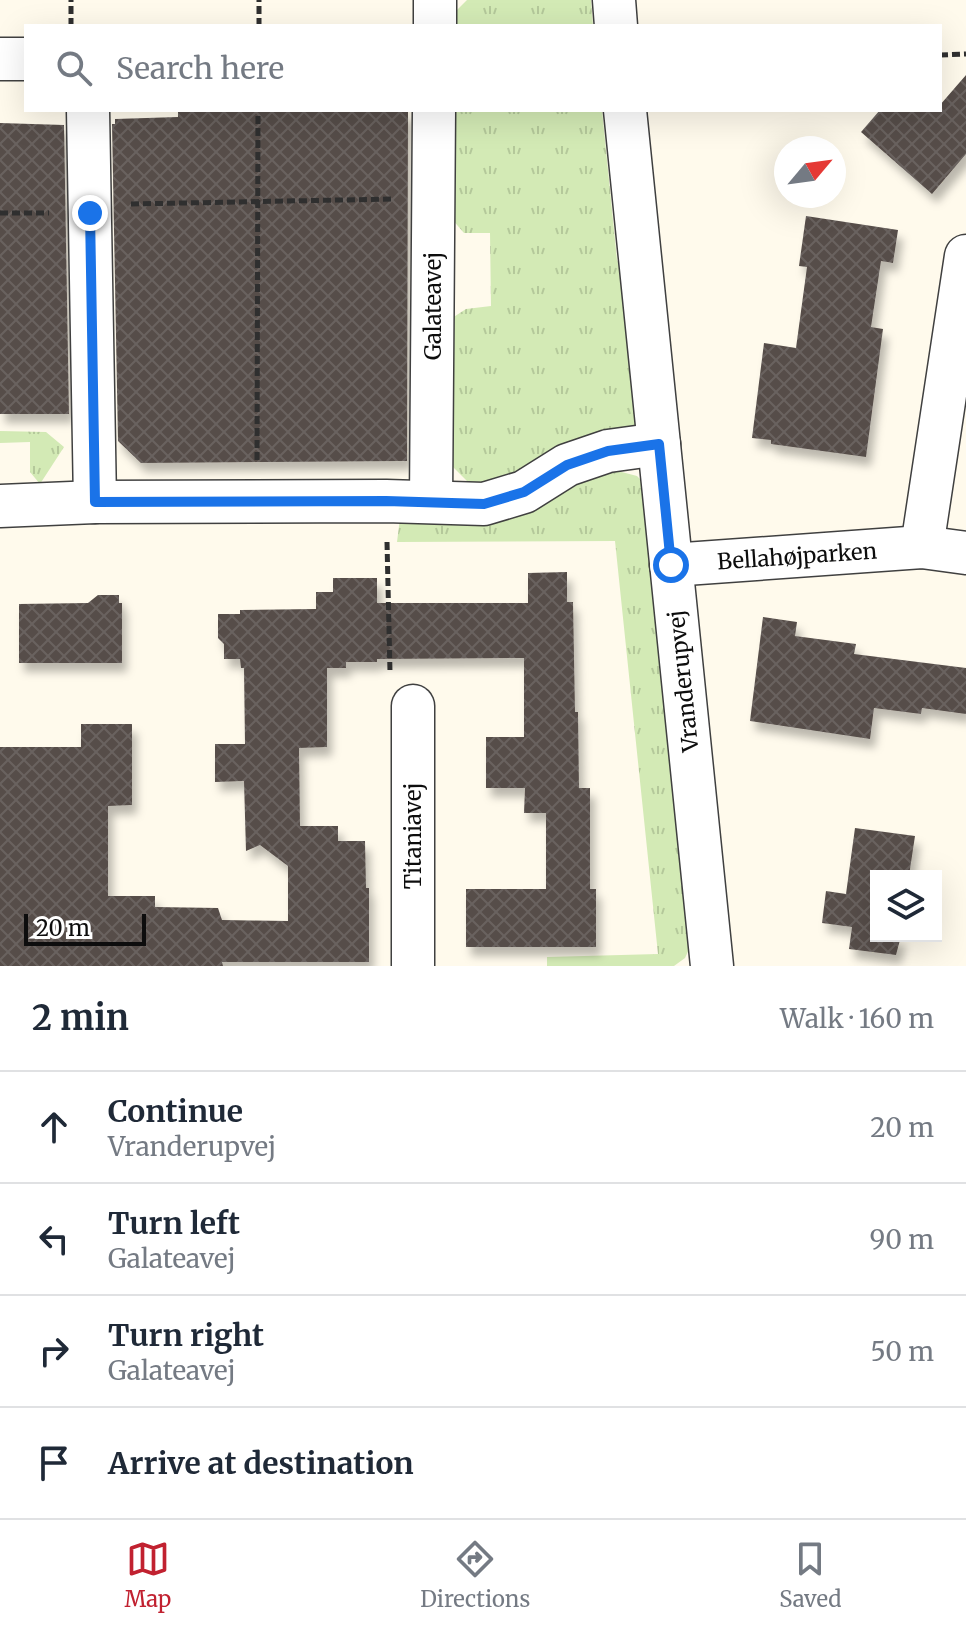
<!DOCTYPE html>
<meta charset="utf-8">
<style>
:root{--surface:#fff;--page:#f6f6f7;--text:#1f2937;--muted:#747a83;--line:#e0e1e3;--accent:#c12130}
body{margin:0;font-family:Merriweather,serif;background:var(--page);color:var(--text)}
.controls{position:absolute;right:24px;bottom:24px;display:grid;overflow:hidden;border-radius:0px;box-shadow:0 8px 32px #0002}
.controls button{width:72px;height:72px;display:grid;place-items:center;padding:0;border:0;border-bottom:2px solid var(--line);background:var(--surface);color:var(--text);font:40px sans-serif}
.compass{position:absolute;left:774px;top:136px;width:72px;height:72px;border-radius:50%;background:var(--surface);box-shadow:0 8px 32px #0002;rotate:61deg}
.scale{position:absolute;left:24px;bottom:20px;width:122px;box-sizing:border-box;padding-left:8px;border:4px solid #0d0d0d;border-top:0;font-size:22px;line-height:28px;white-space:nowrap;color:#0d0d0d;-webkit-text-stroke:6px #fff;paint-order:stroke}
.stop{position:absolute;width:24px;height:24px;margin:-18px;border:6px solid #1a73e8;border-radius:50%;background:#fff}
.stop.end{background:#1a73e8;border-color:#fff;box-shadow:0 2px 8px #0008}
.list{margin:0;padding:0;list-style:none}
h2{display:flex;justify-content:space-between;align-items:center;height:104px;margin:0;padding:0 32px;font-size:34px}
h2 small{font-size:26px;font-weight:400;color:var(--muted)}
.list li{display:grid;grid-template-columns:52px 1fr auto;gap:24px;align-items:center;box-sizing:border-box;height:112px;padding:0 32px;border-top:2px solid var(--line)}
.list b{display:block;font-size:30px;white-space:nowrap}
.list p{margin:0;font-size:26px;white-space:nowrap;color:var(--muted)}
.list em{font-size:26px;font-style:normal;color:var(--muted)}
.icon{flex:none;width:44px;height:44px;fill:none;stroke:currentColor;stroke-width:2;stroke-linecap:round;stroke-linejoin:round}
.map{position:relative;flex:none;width:966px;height:966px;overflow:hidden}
.search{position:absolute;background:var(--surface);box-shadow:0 8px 32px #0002;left:24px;right:24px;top:24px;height:88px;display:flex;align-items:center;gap:20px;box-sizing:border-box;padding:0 28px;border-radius:0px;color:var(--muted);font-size:30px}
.sheet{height:552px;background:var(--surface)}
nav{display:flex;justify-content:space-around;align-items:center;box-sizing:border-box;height:112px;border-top:2px solid var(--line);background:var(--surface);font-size:22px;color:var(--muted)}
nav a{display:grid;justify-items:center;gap:4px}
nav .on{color:var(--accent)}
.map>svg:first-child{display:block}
</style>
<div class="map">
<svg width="966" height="966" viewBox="0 0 966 966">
<defs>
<pattern id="grass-tufts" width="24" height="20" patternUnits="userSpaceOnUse" patternTransform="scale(2)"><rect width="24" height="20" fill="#d3eab5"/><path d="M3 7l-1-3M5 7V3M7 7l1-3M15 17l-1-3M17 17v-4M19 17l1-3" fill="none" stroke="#b4c89a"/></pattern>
<pattern id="building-cross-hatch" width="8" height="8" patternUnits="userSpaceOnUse" patternTransform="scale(2)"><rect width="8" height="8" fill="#564d49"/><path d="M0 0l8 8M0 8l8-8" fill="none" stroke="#69625f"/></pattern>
<filter id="shadow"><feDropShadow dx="5" dy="9" stdDeviation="4" flood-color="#0004"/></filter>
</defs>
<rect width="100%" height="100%" fill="#fffaec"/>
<g fill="url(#grass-tufts)">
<path d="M 467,0 L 591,0 L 593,26 L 452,26 L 452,15 Z"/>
<path d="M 449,110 L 602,110 L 617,260 L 626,275 L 642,418 L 626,433 L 500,483 L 469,483 L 448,462 L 449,320 L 466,309 L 491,306 L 490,233 L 464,233 L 451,218 Z"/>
<path d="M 0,431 L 46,432 L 64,447 L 40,484 L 30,472 L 30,442 L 0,443 Z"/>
<path d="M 614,470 L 637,476 L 646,485 L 692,943 L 685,958 L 674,966 L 547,966 L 547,957 L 658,954 L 615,541 L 397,542 L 400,518 Z"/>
</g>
<g fill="url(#building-cross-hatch)" filter="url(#shadow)">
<path d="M 966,75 L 966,154 L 932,194 L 861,132 L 880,110 L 940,110 L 940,105 Z"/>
<path d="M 178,110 L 408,112 L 407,461 L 141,463 L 118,441 L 112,124 L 115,124 L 115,119 L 178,117 Z"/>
<path d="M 0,123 L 64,125 L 69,414 L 0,414 Z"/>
<path d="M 806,216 L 898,230 L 893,263 L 881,261 L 871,327 L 883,329 L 866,457 L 771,444 L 771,440 L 752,438 L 764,343 L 796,348 L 807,267 L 799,266 Z"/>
<path d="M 567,572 L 567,602 L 573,602 L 575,712 L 578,712 L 579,788 L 590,788 L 590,889 L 596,889 L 596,947 L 466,947 L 466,889 L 546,889 L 546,813 L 524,813 L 525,788 L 486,788 L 486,737 L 524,737 L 524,658 L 377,659 L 377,662 L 346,662 L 346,668 L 327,668 L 327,747 L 299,748 L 300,826 L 338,826 L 338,841 L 365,841 L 366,888 L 369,888 L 369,962 L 222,962 L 223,966 L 0,966 L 0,747 L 81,747 L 81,724 L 132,724 L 132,805 L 108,806 L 108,896 L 155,896 L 155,907 L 218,908 L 222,920 L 288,921 L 288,866 L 260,845 L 246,851 L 244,781 L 215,782 L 215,744 L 245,744 L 244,668 L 241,668 L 240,659 L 224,659 L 224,644 L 218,638 L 218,614 L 240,614 L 240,610 L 316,609 L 316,592 L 333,592 L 333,578 L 377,578 L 377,603 L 528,603 L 528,573 Z"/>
<path d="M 98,595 L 119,595 L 119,603 L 122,603 L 122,663 L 19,663 L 19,604 L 88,603 Z"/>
<path d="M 763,617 L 797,622 L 795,636 L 856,644 L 854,654 L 966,668 L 966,714 L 922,708 L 921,714 L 874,708 L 870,739 L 750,721 Z"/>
<path d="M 855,828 L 915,836 L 909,876 L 876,876 L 876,936 L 901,936 L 896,955 L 849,949 L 852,927 L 822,923 L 826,891 L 846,894 Z"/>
</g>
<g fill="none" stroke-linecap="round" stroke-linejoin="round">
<defs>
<g id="minor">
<path d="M 614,0 L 616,26"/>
<path d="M 435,26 L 435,0"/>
<path d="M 0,59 L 26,59"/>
<path d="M 88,110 L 95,502"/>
<path d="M 625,110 L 712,966"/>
<path d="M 431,501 L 434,110"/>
<path d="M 0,506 L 95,502 L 386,501 L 484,504 L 524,492 L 567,465 L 608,451 L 659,444"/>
<path d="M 922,547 L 966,256"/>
<path d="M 671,565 L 922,547 L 966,553"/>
<path d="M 413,966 L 413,706"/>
</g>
</defs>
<use href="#minor" stroke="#404040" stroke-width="45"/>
<g stroke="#2f2f2f" stroke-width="5" stroke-dasharray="8 4" stroke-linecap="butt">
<path d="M 71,26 L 71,0"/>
<path d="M 259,26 L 259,0"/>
<path d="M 940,55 L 966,54"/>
<path d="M 131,204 L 393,199"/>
<path d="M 0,213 L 49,213"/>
<path d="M 257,460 L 258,110"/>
<path d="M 387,542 L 390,672"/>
</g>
<use href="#minor" stroke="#fff" stroke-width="42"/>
</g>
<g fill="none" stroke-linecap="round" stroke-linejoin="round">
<path stroke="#1a73e8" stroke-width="10" d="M 90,213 L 95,502 L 386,501 L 484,504 L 524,492 L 567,465 L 608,451 L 659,444 L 671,565"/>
</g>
<g text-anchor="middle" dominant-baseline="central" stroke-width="8" stroke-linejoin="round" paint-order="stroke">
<g font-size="22" fill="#0d0d0d" stroke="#fff">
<text transform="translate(433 306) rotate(-90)">Galateavej</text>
<text transform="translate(797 556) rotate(-4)">Bellahøjparken</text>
<text transform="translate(683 681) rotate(-96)">Vranderupvej</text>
<text transform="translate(413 836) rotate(-90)">Titaniavej</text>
</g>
</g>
</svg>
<div class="controls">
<button><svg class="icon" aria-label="layers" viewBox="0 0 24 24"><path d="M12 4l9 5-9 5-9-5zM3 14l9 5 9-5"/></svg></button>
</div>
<svg class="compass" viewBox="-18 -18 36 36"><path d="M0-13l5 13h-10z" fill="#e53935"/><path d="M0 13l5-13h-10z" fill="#747a83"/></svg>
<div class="scale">20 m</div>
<div class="stop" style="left:671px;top:565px"></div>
<div class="stop end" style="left:90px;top:213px"></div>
<div class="search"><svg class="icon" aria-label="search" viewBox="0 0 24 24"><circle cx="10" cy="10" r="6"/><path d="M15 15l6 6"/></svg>Search here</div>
</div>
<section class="sheet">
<h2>2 min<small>Walk · 160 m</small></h2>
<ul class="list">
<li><svg class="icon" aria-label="ahead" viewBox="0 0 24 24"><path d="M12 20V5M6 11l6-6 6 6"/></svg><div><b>Continue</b><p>Vranderupvej</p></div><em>20 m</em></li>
<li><svg class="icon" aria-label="left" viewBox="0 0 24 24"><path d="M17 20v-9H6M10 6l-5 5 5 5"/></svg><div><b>Turn left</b><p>Galateavej</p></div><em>90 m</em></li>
<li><svg class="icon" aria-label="right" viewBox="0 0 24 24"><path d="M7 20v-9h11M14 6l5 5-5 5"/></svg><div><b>Turn right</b><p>Galateavej</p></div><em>50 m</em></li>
<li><svg class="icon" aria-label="arrive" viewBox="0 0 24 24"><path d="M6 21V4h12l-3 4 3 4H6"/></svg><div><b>Arrive at destination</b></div></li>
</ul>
</section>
<nav>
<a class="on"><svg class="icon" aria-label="map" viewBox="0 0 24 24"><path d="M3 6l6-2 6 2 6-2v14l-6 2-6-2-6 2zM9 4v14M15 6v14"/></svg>Map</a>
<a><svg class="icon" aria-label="directions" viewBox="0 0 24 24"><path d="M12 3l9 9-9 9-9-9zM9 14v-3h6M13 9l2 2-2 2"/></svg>Directions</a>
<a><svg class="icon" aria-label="saved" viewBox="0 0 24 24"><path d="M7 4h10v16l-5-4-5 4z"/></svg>Saved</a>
</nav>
